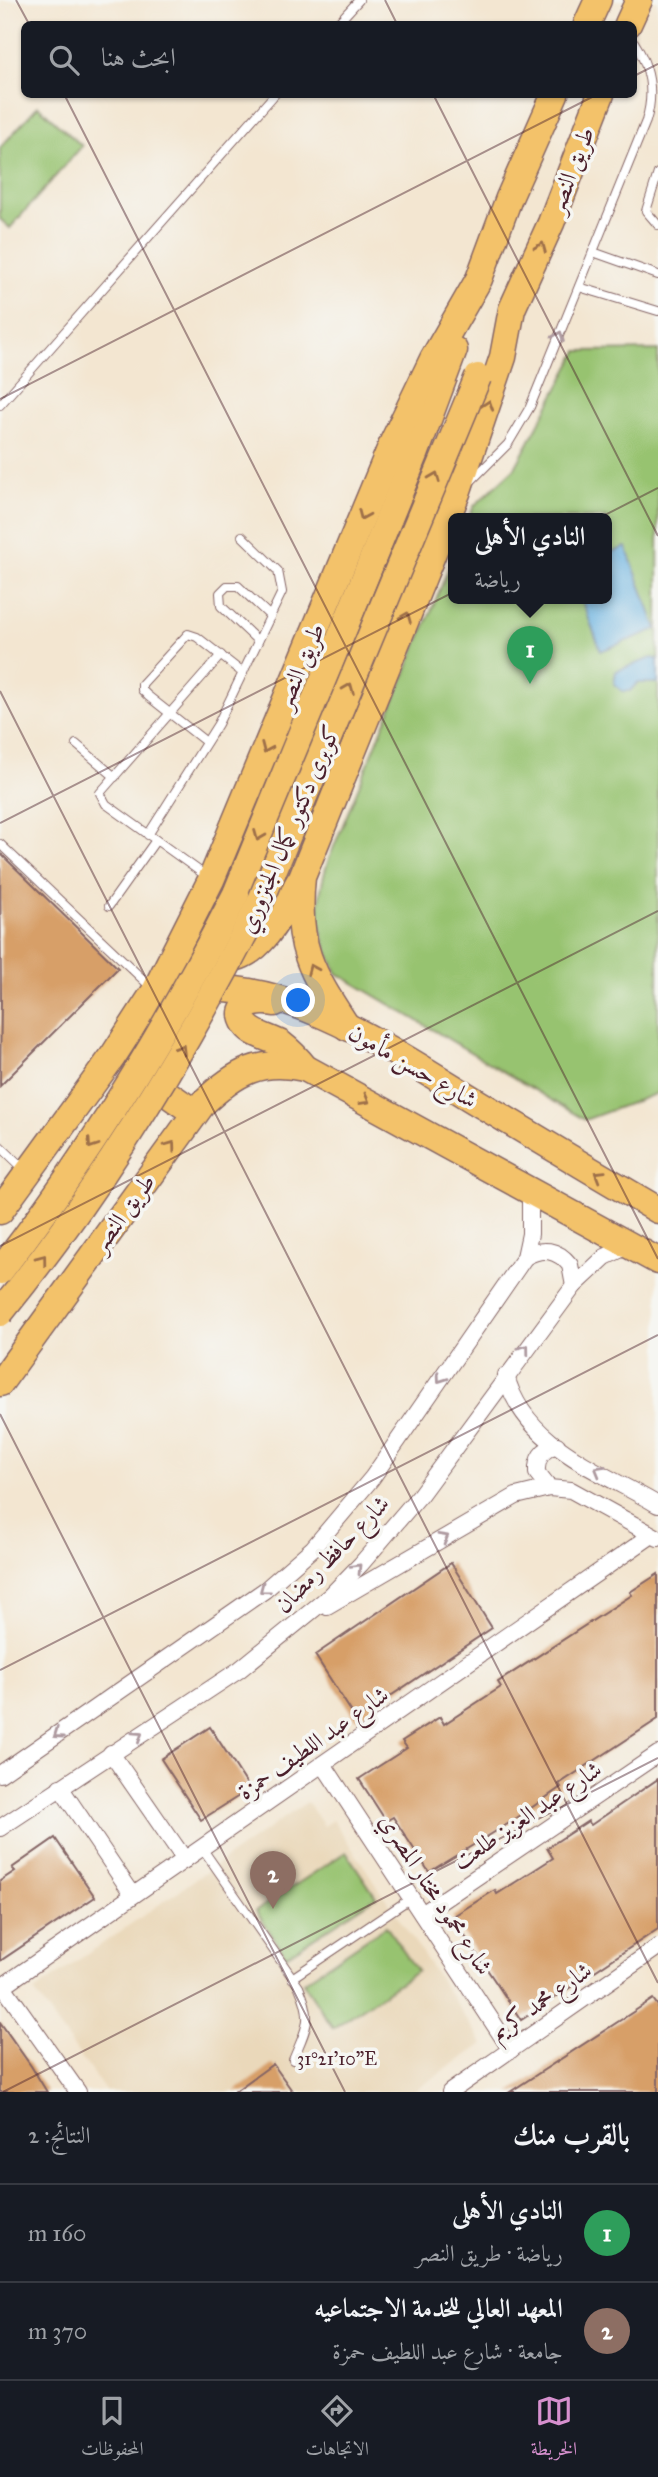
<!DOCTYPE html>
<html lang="ar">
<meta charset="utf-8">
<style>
:root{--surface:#171b24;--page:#20242c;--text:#f1f3f6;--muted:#9ea1a6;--line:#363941;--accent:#d690ce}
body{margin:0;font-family:"IM FELL Great Primer",Amiri,serif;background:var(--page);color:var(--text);direction:rtl}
.you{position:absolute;left:299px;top:1001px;width:24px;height:24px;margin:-18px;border:5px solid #fff;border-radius:50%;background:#1a73e8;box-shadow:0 0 0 10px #1a73e833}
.badge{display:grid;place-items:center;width:46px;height:46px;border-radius:50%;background:var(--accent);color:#fff;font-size:23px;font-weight:700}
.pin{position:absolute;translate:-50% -58px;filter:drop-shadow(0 2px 4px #0008)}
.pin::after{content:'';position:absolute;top:37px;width:24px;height:21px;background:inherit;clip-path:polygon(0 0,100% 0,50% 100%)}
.popup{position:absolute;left:448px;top:513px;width:164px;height:91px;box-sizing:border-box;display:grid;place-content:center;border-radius:10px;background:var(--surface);filter:drop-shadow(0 2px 5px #0005);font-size:23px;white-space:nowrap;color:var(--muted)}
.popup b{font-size:26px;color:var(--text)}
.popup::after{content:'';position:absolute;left:50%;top:100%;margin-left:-14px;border:14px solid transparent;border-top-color:var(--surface)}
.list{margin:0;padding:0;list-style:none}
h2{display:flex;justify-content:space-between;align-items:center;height:91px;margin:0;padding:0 28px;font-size:30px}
h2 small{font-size:23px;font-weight:400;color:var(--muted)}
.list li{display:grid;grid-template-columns:46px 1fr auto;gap:21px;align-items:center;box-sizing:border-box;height:98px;padding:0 28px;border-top:2px solid var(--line)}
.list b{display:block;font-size:26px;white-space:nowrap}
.list p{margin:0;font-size:23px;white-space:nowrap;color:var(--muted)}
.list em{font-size:23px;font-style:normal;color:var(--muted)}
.icon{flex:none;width:38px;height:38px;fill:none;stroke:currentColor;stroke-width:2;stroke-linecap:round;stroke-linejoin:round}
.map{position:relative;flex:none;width:658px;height:2092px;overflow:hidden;direction:ltr}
.search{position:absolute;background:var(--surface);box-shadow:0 2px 5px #0004;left:21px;right:21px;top:21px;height:77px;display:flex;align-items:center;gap:18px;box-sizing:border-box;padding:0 24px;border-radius:10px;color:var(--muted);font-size:26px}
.sheet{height:287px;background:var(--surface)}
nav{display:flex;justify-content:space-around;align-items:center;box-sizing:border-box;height:98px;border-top:2px solid var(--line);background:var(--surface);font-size:19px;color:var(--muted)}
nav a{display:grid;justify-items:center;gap:4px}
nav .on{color:var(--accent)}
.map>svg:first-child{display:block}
</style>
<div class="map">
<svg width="658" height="2092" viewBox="0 0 658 2092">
<rect width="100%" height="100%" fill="#f6f6f2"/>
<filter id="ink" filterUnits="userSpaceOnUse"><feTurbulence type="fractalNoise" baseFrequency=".0143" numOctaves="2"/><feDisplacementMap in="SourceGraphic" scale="14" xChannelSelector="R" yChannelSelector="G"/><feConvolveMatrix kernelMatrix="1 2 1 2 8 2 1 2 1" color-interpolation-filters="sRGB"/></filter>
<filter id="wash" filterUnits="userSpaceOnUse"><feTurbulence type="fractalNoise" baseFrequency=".00686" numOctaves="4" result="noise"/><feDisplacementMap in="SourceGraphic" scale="28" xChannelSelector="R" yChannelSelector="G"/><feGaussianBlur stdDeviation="1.57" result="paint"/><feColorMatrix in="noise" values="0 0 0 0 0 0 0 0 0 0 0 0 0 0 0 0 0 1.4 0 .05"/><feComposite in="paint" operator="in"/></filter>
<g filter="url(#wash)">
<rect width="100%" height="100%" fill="#f3e6d1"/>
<path fill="#ead8ba" d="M 307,1802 L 324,1826 L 333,1820 L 483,2044 L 413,2092 L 106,2092 L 34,1991 Z"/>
<g fill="#97c370" stroke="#70714e" stroke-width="2">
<path d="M 38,106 L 82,146 L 10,228 L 0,219 L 0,148 Z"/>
<path d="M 658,350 L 658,1093 L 585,1120 L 337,973 C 316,926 313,911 328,861 L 453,558 L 453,598 L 607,598 L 607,518 L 469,518 L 474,506 L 515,468 L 578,351 Z"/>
<path d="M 346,1852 L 376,1897 L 286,1956 L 256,1911 Z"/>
<path d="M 386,1926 L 417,1971 L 333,2028 L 303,1982 Z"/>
</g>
<g fill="#68b1e0" stroke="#596886" stroke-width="2">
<path d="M 626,547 L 657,629 L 601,651 L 581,598 L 607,598 L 607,554 Z"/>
<path d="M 652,658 L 658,659 L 658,683 L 637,683 L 630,691 L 622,691 L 614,684 L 616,671 Z"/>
</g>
<g id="blocks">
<g fill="#d79f68">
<path d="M 0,853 L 118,968 L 0,1086 L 1,999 Z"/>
<path d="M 451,1563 L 492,1628 L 356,1719 L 315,1655 Z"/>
<path d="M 658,1574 L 658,1719 L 559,1784 L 561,1787 L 511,1822 L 429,1872 L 393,1817 L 386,1821 L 359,1779 L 407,1748 L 402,1741 L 440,1717 L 444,1724 L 501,1687 L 498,1682 L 632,1595 L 630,1592 Z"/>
<path d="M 210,1727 L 250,1789 L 201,1820 L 161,1759 Z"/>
<path d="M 658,1779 L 658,1929 L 521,2020 L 452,1917 L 495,1890 L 497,1894 L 553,1858 L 547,1848 L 588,1821 L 591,1825 Z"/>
<path d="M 55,1838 L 95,1897 L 0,1961 L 0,1881 L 15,1871 L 12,1868 Z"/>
<path d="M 653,1999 L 658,2006 L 658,2092 L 510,2092 Z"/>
<path d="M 0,2022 L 31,2066 L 47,2092 L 0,2092 Z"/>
<path d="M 273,2064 L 293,2092 L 234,2092 Z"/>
</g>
</g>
</g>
<g filter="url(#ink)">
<use href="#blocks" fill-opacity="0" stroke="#856565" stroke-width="2"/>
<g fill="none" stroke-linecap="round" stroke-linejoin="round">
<defs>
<g id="service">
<path d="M 337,24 L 359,0"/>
<path d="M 658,173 L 646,211 L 658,225"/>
<path d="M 593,252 L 658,275"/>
<path d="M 579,287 L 658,311"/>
<path d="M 0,405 L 275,94"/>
<path d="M 468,484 L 508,444 L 530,407 L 646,121 C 655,92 650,67 634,42"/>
<path d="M 258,641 L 221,606 L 220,593 L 227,586 L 238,586 L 270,616"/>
<path d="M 206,742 L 148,696 L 142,690 L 142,684 L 188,634 L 197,637 L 243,673"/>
<path d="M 76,744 L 115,777"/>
<path d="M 148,835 L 218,724 L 282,592 L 278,571 L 242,536"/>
<path d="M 0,844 L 153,989"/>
<path d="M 209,878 L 106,804 L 100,793 L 221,655"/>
<path d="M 109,906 L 156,840"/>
<path d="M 0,1146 L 25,1170"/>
<path d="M 202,1848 L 299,1987 C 314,2021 306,2028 293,2060"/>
<path d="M 292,1978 L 411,1898"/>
</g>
<g id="minor">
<path d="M 525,1257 C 542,1247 557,1249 570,1265 L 574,1286"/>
<path d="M 506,1375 C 523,1445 601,1471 658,1505"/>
<path d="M 549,1488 L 537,1473 C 536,1459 542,1449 557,1445"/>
<path d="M 327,1606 L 516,1496 L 549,1488 L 571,1490 L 658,1538"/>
<path d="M 111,1753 L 185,1860"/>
<path d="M 323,1764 L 511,2050"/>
<path d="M 0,1774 L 265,1590 L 313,1548 L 372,1478 L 525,1257 L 530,1234 L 530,1190"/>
<path d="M 60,1787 L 133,1895"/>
<path d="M 0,1828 L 239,1670 L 330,1596 L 361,1564 L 420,1495 L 574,1286 L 605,1257 L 630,1245"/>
<path d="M 422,1914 L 658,1754"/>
<path d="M 3,1986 L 78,2092"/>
<path d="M 0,1988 L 652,1535"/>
<path d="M 450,2092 L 658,1947"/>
</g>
<g id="primary">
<path d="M 195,990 C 293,978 404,1059 485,1107 C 543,1142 600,1176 658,1210"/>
<path d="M 275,1003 C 262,1000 231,1002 246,1025 C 253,1035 271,1038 281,1044 C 290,1051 298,1059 305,1068 L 658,1261"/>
</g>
<g id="trunk">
<path d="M 587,24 L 598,0"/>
<path d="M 628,24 L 639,0"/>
<path d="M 236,894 L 416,452 L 454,350"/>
<path d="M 218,959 C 261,964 281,911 299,882"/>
<path d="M 347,1027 C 311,972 295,946 302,877 L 457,493 L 503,357 L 512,309 L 551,223 L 601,94"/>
<path d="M 139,1074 L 195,1113"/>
<path d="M 0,1211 L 113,1056 L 155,991 L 211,880 L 393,442 L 433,359 L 479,279 L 509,198 L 555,94"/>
<path d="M 0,1383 L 203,1103 C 236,1072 260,1058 305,1068"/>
</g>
</defs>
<use href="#service" stroke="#856565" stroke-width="10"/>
<use href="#minor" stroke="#856565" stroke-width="18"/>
<use href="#primary" stroke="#856565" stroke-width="29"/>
<use href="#trunk" stroke="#856565" stroke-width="29"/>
<use href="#service" stroke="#fff" stroke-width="8"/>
<use href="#minor" stroke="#fff" stroke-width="16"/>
<use href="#primary" stroke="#f3c26a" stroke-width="26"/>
<use href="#trunk" stroke="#f3c26a" stroke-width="26"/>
<defs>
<g id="trunk-bridge">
<path d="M 0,1271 C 91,1153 168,1027 236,894"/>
<path d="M 0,1313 C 102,1188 186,1049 259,905 L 478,377"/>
</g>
</defs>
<use href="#trunk-bridge" stroke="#856565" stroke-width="29" stroke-linecap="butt"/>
<use href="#trunk-bridge" stroke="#f3c26a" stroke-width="26"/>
</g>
<defs><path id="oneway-chevron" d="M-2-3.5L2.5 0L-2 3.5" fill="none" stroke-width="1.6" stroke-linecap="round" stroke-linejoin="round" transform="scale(1.75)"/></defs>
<g stroke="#9e704a">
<use href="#oneway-chevron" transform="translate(541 247) rotate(-68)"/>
<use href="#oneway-chevron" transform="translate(488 405) rotate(-72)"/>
<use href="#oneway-chevron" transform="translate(435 477) rotate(-68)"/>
<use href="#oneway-chevron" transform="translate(363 515) rotate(113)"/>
<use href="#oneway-chevron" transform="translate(406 617) rotate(-68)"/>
<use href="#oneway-chevron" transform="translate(349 688) rotate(-68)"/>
<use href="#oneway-chevron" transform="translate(266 748) rotate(113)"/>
<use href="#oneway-chevron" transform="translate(259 836) rotate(112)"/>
<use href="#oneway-chevron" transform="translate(312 969) rotate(-113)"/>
<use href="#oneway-chevron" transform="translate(181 1049) rotate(-59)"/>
<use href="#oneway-chevron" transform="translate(365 1100) rotate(29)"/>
<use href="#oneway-chevron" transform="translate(92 1144) rotate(124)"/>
<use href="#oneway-chevron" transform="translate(171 1146) rotate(-54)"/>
<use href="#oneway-chevron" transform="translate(599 1175) rotate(-149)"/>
<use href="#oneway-chevron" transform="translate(42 1259) rotate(-53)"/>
</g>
<g stroke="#ae9aa0">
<use href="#oneway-chevron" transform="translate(559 336) rotate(-68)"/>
<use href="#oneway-chevron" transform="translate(525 1349) rotate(-53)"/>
<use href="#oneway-chevron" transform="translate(441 1378) rotate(125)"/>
<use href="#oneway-chevron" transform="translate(599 1470) rotate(-150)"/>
<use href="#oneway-chevron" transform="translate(444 1538) rotate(-30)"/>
<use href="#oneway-chevron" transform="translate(357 1568) rotate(-46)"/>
<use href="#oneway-chevron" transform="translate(264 1589) rotate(143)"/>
<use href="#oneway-chevron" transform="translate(58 1734) rotate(145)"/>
<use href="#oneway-chevron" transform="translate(138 1736) rotate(-33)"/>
</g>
</g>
<path fill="none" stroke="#4a1f2b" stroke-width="2" stroke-opacity="0.45" d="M 16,0 L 29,24M 385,0 L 397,24M 634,76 L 658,64M 64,94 L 658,1259M 433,94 L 658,536M 0,399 L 598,94M 0,691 L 658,1983M 0,823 L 658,488M 0,1246 L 658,911M 0,1414 L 345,2092M 0,1670 L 658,1335M 3,2092 L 658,1758"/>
<g text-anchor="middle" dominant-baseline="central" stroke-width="7" stroke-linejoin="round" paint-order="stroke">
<g font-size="24" fill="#4a1f2b" stroke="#f6f6f2">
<text transform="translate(571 170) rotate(-69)">طريق النصر</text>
<text transform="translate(300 666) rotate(-67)">طريق النصر</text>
<text transform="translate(289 829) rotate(-67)">كوبرى دكتور كمال الجنزوري</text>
<text transform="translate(413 1066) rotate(30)">شارع حسن مأمون</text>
<text transform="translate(123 1213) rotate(-54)">طريق النصر</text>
<text transform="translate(332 1554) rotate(-46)">شارع حافظ رمضان</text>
<text transform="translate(313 1743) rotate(-35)">شارع عبد اللطيف حمزة</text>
<text transform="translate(527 1815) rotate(-34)">شارع عبد العزيز طلعت</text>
<text transform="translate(436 1894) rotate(57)">شارع محمود مختار المصري</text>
<text transform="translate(541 2001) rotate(-35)">شارع محمد كريم</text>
</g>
</g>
<g font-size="18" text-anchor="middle" fill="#4a1f2b" stroke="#f6f6f2" stroke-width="7" stroke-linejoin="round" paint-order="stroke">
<text x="337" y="2065">31°21'10"E</text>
</g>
</svg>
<div class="you"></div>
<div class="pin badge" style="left:530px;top:684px;background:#2e9e5b">1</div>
<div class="popup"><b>النادي الأهلى</b>رياضة</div>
<div class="pin badge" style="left:273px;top:1909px;background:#8d6e63">2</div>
<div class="search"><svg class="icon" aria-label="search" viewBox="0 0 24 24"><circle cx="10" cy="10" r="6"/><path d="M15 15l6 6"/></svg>ابحث هنا</div>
</div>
<section class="sheet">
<h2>بالقرب منك<small>النتائج: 2</small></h2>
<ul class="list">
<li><span class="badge" style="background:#2e9e5b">1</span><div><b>النادي الأهلى</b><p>رياضة · طريق النصر</p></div><em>160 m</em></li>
<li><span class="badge" style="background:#8d6e63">2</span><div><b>المعهد العالي للخدمة الاجتماعيه</b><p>جامعة · شارع عبد اللطيف حمزة</p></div><em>370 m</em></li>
</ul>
</section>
<nav>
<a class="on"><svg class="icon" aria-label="map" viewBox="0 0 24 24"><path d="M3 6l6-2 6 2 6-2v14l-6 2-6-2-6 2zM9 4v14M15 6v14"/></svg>الخريطة</a>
<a><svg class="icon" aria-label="directions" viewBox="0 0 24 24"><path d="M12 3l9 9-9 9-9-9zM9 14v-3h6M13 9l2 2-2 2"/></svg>الاتجاهات</a>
<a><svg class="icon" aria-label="saved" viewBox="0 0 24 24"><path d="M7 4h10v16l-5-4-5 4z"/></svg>المحفوظات</a>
</nav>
